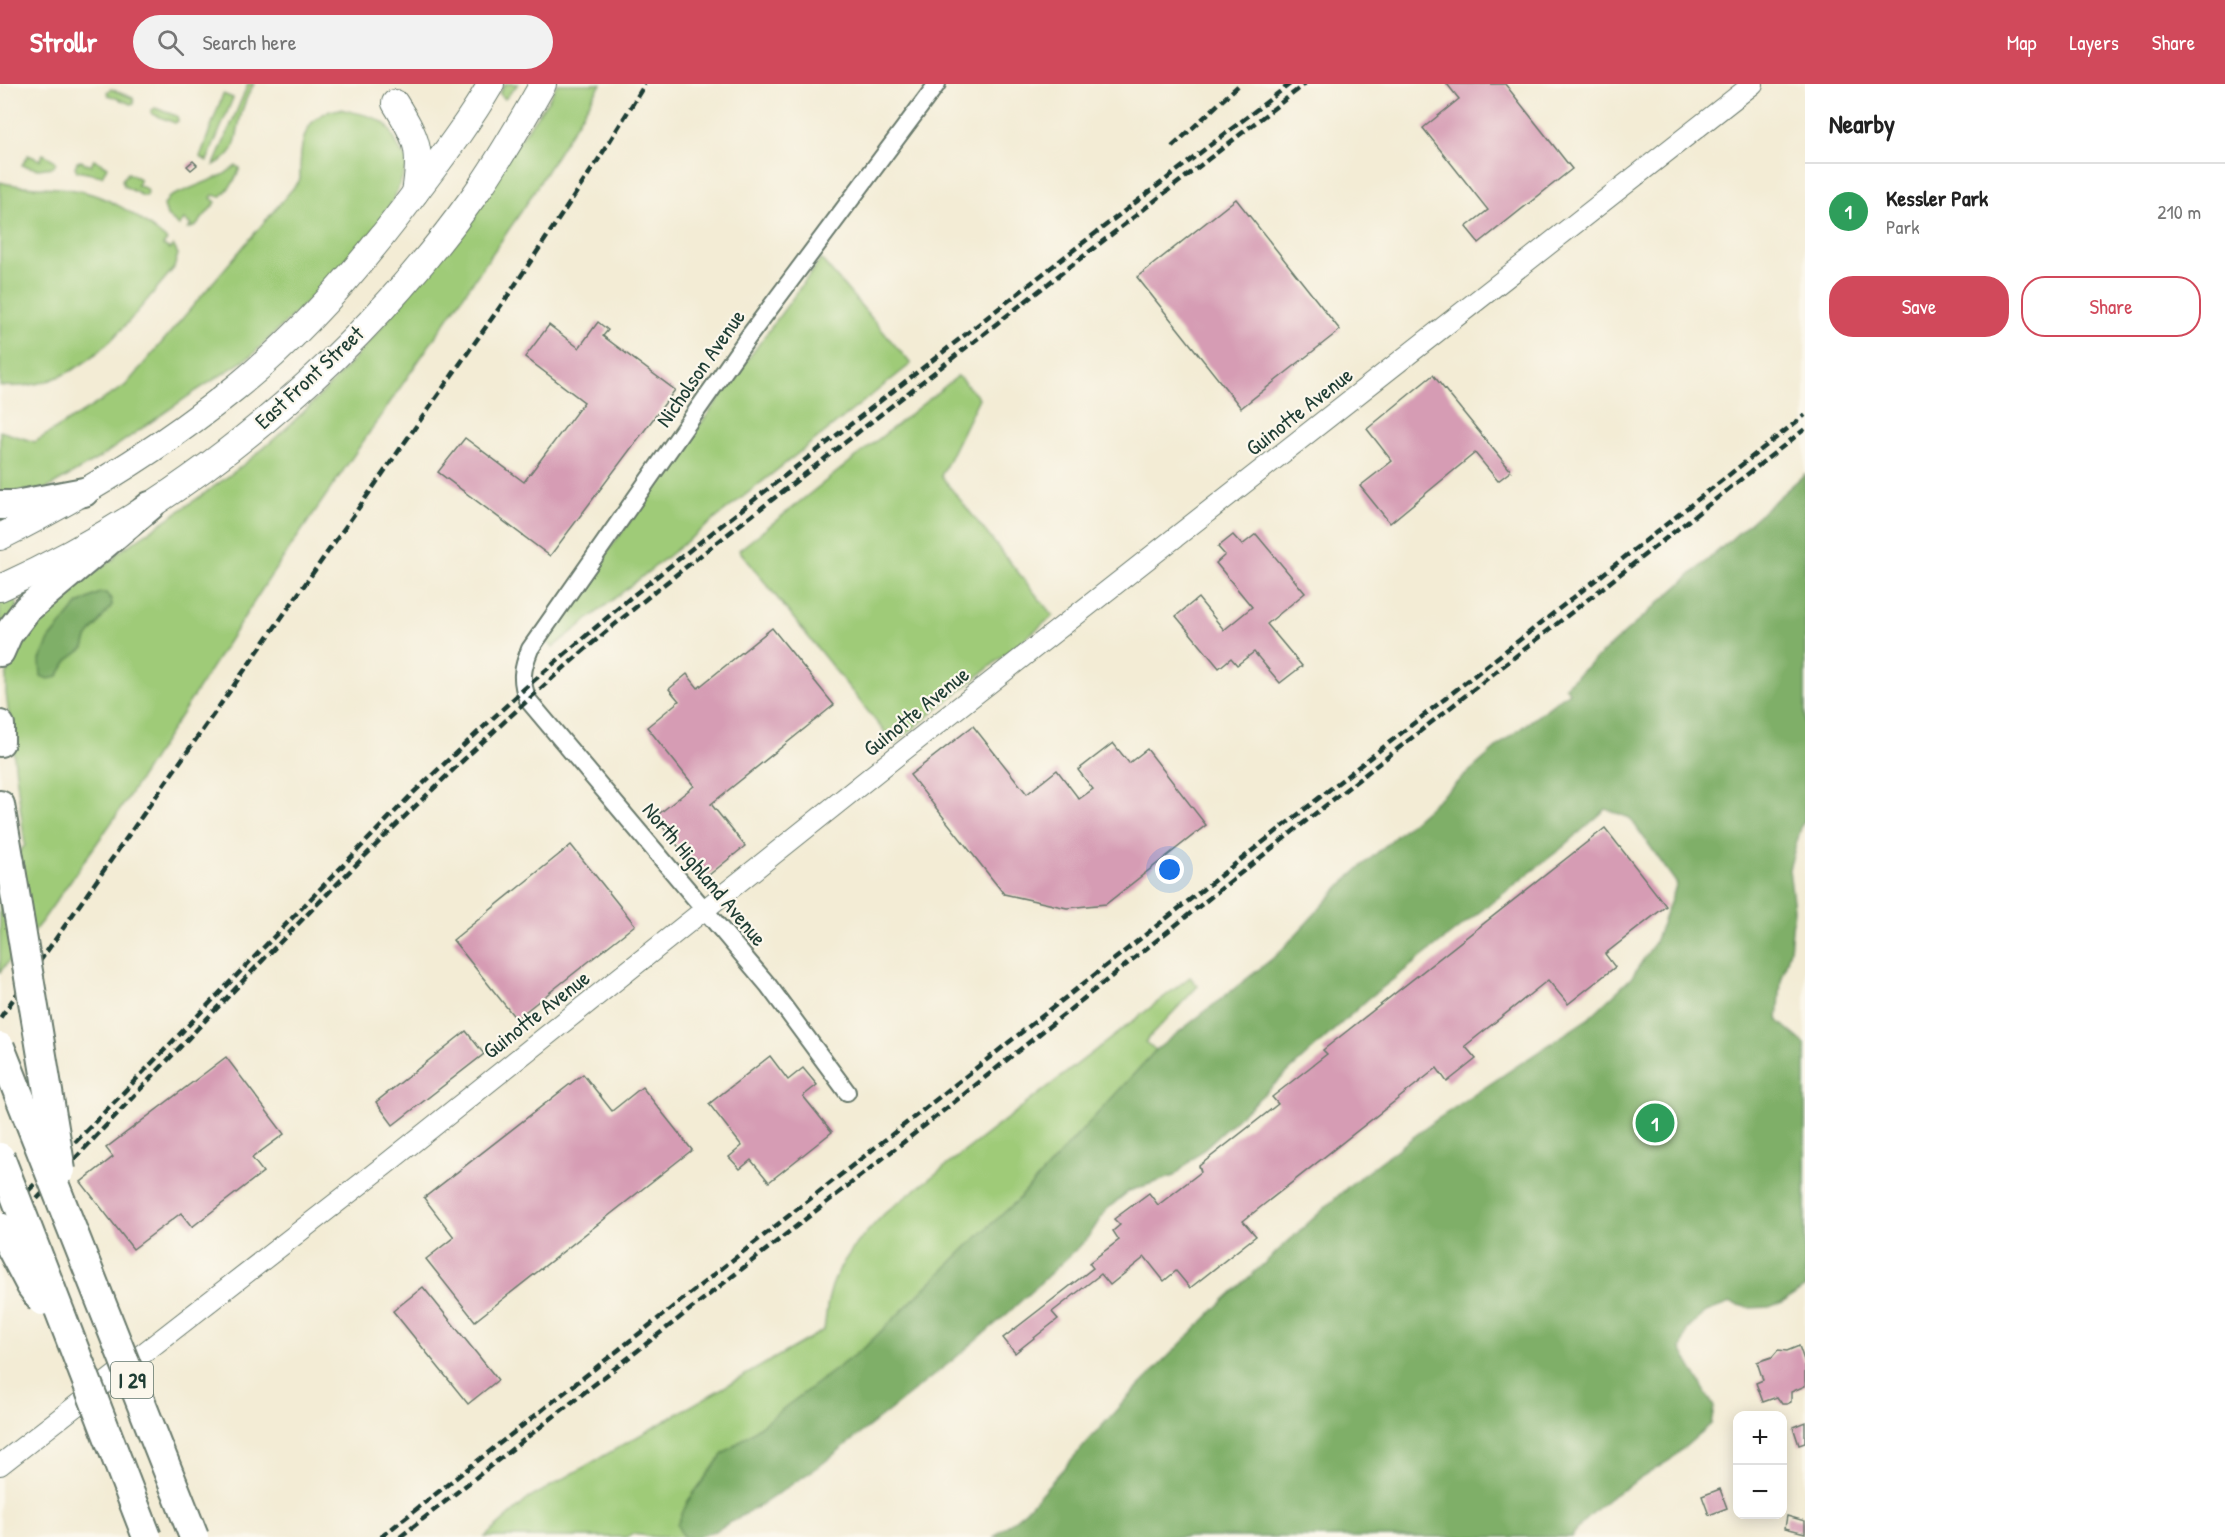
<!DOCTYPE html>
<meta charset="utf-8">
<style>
:root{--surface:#fff;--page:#f2f2f2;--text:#222;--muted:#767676;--line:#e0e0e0;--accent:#d1495b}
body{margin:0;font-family:"Patrick Hand",sans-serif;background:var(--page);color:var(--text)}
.controls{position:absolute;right:18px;bottom:18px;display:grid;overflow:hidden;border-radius:12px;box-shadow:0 3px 15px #0003}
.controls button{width:54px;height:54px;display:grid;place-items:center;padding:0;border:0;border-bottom:2px solid var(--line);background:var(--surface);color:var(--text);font:30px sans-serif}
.you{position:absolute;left:1170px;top:786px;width:21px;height:21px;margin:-15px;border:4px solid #fff;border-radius:50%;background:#1a73e8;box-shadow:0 0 0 9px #1a73e833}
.badge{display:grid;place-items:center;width:39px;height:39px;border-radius:50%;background:var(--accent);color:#fff;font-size:20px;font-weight:700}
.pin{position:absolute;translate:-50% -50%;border:3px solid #fff;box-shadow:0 2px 6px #0006}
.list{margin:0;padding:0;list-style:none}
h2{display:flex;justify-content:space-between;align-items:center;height:78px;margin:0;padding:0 24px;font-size:26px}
h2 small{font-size:20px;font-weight:400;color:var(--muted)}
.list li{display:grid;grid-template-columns:39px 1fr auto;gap:18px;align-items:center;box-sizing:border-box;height:96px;padding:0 24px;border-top:2px solid var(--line)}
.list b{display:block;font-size:22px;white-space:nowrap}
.list p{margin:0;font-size:20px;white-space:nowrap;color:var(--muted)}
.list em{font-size:20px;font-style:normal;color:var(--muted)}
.actions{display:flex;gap:12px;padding:18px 24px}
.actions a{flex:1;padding:14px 0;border:2px solid var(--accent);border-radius:24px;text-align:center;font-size:21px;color:var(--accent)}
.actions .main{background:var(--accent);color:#fff}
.icon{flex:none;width:33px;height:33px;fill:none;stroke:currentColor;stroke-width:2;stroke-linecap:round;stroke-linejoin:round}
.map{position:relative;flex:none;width:1805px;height:1453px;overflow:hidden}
header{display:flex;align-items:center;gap:36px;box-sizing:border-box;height:84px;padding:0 30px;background:var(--accent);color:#fff}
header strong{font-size:28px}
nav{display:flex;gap:33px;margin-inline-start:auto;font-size:21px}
.search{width:420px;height:54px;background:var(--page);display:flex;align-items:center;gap:15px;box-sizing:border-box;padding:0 21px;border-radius:33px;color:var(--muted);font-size:22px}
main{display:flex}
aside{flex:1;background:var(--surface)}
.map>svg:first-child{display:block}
</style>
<header>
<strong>Strollr</strong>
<div class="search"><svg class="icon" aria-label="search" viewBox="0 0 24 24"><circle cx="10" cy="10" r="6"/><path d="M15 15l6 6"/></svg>Search here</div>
<nav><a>Map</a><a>Layers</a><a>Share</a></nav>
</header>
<main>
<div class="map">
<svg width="1805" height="1453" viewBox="0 0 1805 1453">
<rect width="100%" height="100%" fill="#fbf7ec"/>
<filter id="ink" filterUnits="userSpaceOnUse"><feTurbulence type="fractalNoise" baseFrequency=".0167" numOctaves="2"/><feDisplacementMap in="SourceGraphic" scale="12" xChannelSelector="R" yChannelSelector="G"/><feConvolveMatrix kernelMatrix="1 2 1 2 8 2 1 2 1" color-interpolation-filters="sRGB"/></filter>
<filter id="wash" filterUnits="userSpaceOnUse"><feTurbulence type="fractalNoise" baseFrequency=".008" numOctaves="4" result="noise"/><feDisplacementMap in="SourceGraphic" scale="24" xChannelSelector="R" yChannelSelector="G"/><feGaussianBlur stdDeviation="1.35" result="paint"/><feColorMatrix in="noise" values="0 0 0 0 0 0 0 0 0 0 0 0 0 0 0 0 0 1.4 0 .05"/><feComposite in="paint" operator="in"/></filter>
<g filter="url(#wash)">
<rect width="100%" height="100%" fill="#f3ecd5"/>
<g fill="#9fcb78" stroke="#5f8456" stroke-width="1.5" fill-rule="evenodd">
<path d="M 248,0 L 254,0 C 247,11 243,22 240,35 C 235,58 238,69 214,81 Z"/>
<path d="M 505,0 L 518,0 L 505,15 L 499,9 Z"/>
<path d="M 557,0 L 601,0 L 525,122 L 270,493 L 116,732 L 42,837 L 0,888 L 0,781 L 2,789 L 25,761 L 6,609 L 6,594 L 13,566 L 46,521 L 114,475 L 117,469 C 170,433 224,399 272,357 C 383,260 464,134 549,15 ZM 100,509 L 105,509 L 111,515 L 112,521 L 87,554 L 84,564 L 69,575 L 57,593 L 49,556 L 78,520 Z"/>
<path d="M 111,5 L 133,14 L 134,19 L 131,20 L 108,11 L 107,8 Z"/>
<path d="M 223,10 L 233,14 L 207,77 L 200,73 Z"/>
<path d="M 155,24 L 177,32 L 178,37 L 175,39 L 152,30 L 151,27 Z"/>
<path d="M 340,25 C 354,29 375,31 386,41 C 397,52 396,69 410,75 L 393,117 L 378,141 L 329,196 L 251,272 L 196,307 L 99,374 L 46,405 L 0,410 L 0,347 L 35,358 L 125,302 L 300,96 C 300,63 301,30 340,25 Z"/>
<path d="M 43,70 L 54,76 L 56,79 L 53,83 L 38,85 L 22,81 L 28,71 L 40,76 Z"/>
<path d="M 94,75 L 107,83 L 102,92 L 77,87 L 75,83 L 77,78 L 81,77 L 91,82 Z"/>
<path d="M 236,82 L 240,84 L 233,99 L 221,113 L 213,111 L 211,114 L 216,118 L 196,142 L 188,145 L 191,141 L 184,136 L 179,142 L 167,132 L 164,121 L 169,113 L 223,91 Z"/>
<path d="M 128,89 L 140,95 L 137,101 L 147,105 L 148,109 L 146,112 L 143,112 L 124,102 L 122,96 Z"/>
<path d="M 0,98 C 23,105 46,102 69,105 C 108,110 138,132 167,156 L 163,161 L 170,165 L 173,161 L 178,170 L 174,184 C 126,239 83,309 0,302 Z"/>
<path d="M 821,175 L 911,280 L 553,563 L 543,556 Z"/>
<path d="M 958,292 L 979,314 L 941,392 L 1053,532 L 894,660 L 739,466 Z"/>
<path d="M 12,511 L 18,522 L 0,549 L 0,517 Z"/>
<path d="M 1190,893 L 1198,902 L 1145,958 L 1156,966 L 1017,1117 L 973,1157 L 866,1262 L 722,1371 L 688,1417 L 678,1441 L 683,1453 L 656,1453 L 632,1450 L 627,1453 L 485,1453 L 528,1415 L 824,1246 C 826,1235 826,1224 829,1213 C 836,1179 862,1153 885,1129 Z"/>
</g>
<g fill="#7faf68" stroke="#4f764e" stroke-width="1.5">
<path d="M 1805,390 L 1805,738 L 1802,740 L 1789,785 L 1794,825 L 1790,866 L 1781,897 L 1778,937 L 1805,960 L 1805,1203 L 1785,1217 L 1769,1223 L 1750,1224 L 1730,1219 L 1706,1228 L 1687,1246 L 1681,1265 L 1714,1323 L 1711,1340 L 1670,1376 L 1609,1414 L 1585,1436 L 1571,1453 L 994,1453 L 1026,1426 L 1129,1312 L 1223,1217 L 1351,1100 L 1436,1036 L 1589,934 L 1631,894 L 1655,858 L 1677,800 L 1630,734 L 1606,725 L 1563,763 L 1368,915 L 1174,1092 L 1129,1107 L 1106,1126 L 1087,1155 L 1008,1229 L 953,1276 L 822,1380 L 764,1419 L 715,1447 L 697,1453 L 683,1453 L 677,1441 L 688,1417 L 722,1371 L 866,1262 L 973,1157 L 1017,1117 L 1156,966 L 1277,871 L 1345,797 L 1504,657 L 1569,608 L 1565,602 Z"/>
<path d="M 100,509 L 106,509 L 111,515 L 112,521 L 87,554 L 84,564 L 69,575 L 57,593 L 48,595 L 41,592 L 40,576 L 49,556 L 78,520 Z"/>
</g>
<g id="blocks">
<g fill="#d69cb4">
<path d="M 1447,0 L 1505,0 L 1572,85 L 1479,159 L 1466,143 L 1488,126 L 1423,44 L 1459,15 Z"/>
<path d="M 193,77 L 197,81 L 191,86 L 187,82 Z"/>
<path d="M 1236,115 L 1340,246 L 1241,324 L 1137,193 Z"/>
<path d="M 598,238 L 608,246 L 603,252 L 675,306 L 550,472 L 438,388 L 465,354 L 524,398 L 584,318 L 525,273 L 549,241 L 579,264 Z"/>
<path d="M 1433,291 L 1511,387 L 1498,397 L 1475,369 L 1390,439 L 1360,402 L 1392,377 L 1367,345 Z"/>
<path d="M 1256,450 L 1305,509 L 1267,540 L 1302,582 L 1280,599 L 1254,568 L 1237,581 L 1231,574 L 1219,584 L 1176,532 L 1198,514 L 1224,546 L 1252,523 L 1216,479 L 1225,471 L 1218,463 L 1233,451 L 1242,461 Z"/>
<path d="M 772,544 L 834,621 L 711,720 L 745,762 L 704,795 L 655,733 L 694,702 L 647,643 L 679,617 L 669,605 L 687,590 L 698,604 Z"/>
<path d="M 973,642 L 1027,710 L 1057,686 L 1079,715 L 1093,705 L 1078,686 L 1113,659 L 1129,679 L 1147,665 L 1206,741 L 1106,820 L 1067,824 L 1004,810 L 910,691 Z"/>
<path d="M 1605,744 L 1666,822 L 1605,870 L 1615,883 L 1568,920 L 1548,896 L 1465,962 L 1476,975 L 1447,998 L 1437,984 L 1243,1137 L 1256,1152 L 1190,1204 L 1176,1187 L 1164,1197 L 1145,1173 L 1110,1201 L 1101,1190 L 1052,1228 L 1058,1235 L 1015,1269 L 1003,1254 L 1093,1184 L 1089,1179 L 1119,1156 L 1113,1147 L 1120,1141 L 1114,1135 L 1149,1109 L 1158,1121 L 1201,1088 L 1199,1082 L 1278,1020 L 1272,1013 L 1327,970 L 1323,966 Z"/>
<path d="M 571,761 L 635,841 L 516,935 L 453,856 Z"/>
<path d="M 466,947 L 484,970 L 393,1041 L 376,1018 Z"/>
<path d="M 770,972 L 788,996 L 803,984 L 817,1001 L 803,1012 L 832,1048 L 769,1098 L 751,1076 L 740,1085 L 729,1073 L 742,1062 L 709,1020 Z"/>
<path d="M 226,973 L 284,1050 L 252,1074 L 263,1088 L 192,1143 L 181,1129 L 133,1165 L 81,1098 L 113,1073 L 106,1064 Z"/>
<path d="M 583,990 L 612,1027 L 642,1003 L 692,1066 L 475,1237 L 426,1175 L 454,1153 L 424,1114 Z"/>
<path d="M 423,1203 L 498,1296 L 468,1320 L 393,1227 Z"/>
<path d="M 1799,1262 L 1805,1279 L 1805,1302 L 1791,1308 L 1791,1318 L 1787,1320 L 1782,1320 L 1777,1313 L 1763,1318 L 1756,1299 L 1763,1296 L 1757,1278 L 1772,1273 L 1778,1266 L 1787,1267 Z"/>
<path d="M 1805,1338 L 1805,1359 L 1799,1361 L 1793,1343 Z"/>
<path d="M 1720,1405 L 1727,1424 L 1709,1431 L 1702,1412 Z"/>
<path d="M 1787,1432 L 1805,1437 L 1805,1449 L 1785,1444 Z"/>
</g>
</g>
</g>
<g filter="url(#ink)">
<use href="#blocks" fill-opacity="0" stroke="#697a6c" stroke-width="1.5"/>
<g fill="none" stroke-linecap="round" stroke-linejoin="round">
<defs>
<path id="minor" d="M 847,1008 L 768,901 L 528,616 C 520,596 522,585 530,565 L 749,252 L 937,0"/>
<path id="tertiary" d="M 0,1381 L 385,1081 L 898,671 L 1753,0"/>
<g id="primary">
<path d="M 395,19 C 418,56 422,66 415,109"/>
<path d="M 0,453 C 83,412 162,363 234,305 C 306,247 367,175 421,101 C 446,68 470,36 491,0"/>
<path d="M 0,504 C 188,419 354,279 474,112 C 500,76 521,38 543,0"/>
</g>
<g id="motorway">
<path d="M 0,421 L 15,421 L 84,408"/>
<path d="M 0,568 L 8,550 L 27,525 L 150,422"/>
<path d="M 0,641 L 0,658"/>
<path d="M 0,721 L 10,779"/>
</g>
</defs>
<use href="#minor" stroke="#697a6c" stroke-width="20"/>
<use href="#tertiary" stroke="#697a6c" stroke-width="22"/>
<use href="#primary" stroke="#697a6c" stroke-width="28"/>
<use href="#motorway" stroke="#697a6c" stroke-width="32"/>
<use href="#minor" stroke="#fff" stroke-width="16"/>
<use href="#tertiary" stroke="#fff" stroke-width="20"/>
<use href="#primary" stroke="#fff" stroke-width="26"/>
<use href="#motorway" stroke="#fff" stroke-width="28"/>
<g stroke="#1f3d34" stroke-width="4.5" stroke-dasharray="9 4.5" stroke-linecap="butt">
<path d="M 1172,63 L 1240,0"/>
<path d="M 0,934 L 509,210 L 598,76 L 645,0"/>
<path d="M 0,1136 L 413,709 L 524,605 L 630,514 L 704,455 L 1067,171 L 1290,0"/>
<path d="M 0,1154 C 187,957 370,754 574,575 C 656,504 743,439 828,372 C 986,247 1146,124 1305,0"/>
<path d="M 381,1453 L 1805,331"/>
<path d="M 400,1453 L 933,1035 L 1316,729 L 1805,345"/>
</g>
<defs>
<g id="motorway-bridge">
<path d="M 10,779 L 61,1086"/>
<path d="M 0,963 L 194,1453"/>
<path d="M 0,1073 L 147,1453"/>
<path d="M 0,1143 L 31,1202 L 42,1217"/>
</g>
</defs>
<use href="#motorway-bridge" stroke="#697a6c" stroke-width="32" stroke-linecap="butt"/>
<use href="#motorway-bridge" stroke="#fff" stroke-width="28"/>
</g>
</g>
<g text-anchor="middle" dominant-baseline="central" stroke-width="4.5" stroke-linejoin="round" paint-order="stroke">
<rect fill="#fbf7ec" stroke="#61756b" stroke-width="1.5" x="111" y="1278" width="42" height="36" rx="4.5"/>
<g font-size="21" font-weight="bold" fill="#1f3d34">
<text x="132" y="1296">I 29</text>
</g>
<g font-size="22" fill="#1f3d34" stroke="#fbf7ec">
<text transform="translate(700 284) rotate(-55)">Nicholson Avenue</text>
<text transform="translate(309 293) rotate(-43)">East Front Street</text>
<text transform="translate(1299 327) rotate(-38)">Guinotte Avenue</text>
<text transform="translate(916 627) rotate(-39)">Guinotte Avenue</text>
<text transform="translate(705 790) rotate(50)">North Highland Avenue</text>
<text transform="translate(536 930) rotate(-38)">Guinotte Avenue</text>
</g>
</g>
</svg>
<div class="controls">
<button>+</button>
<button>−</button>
</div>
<div class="you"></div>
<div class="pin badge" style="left:1655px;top:1039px;background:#2e9e5b">1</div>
</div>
<aside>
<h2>Nearby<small></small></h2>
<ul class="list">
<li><span class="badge" style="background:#2e9e5b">1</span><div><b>Kessler Park</b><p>Park</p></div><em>210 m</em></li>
</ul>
<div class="actions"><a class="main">Save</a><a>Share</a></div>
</aside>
</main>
